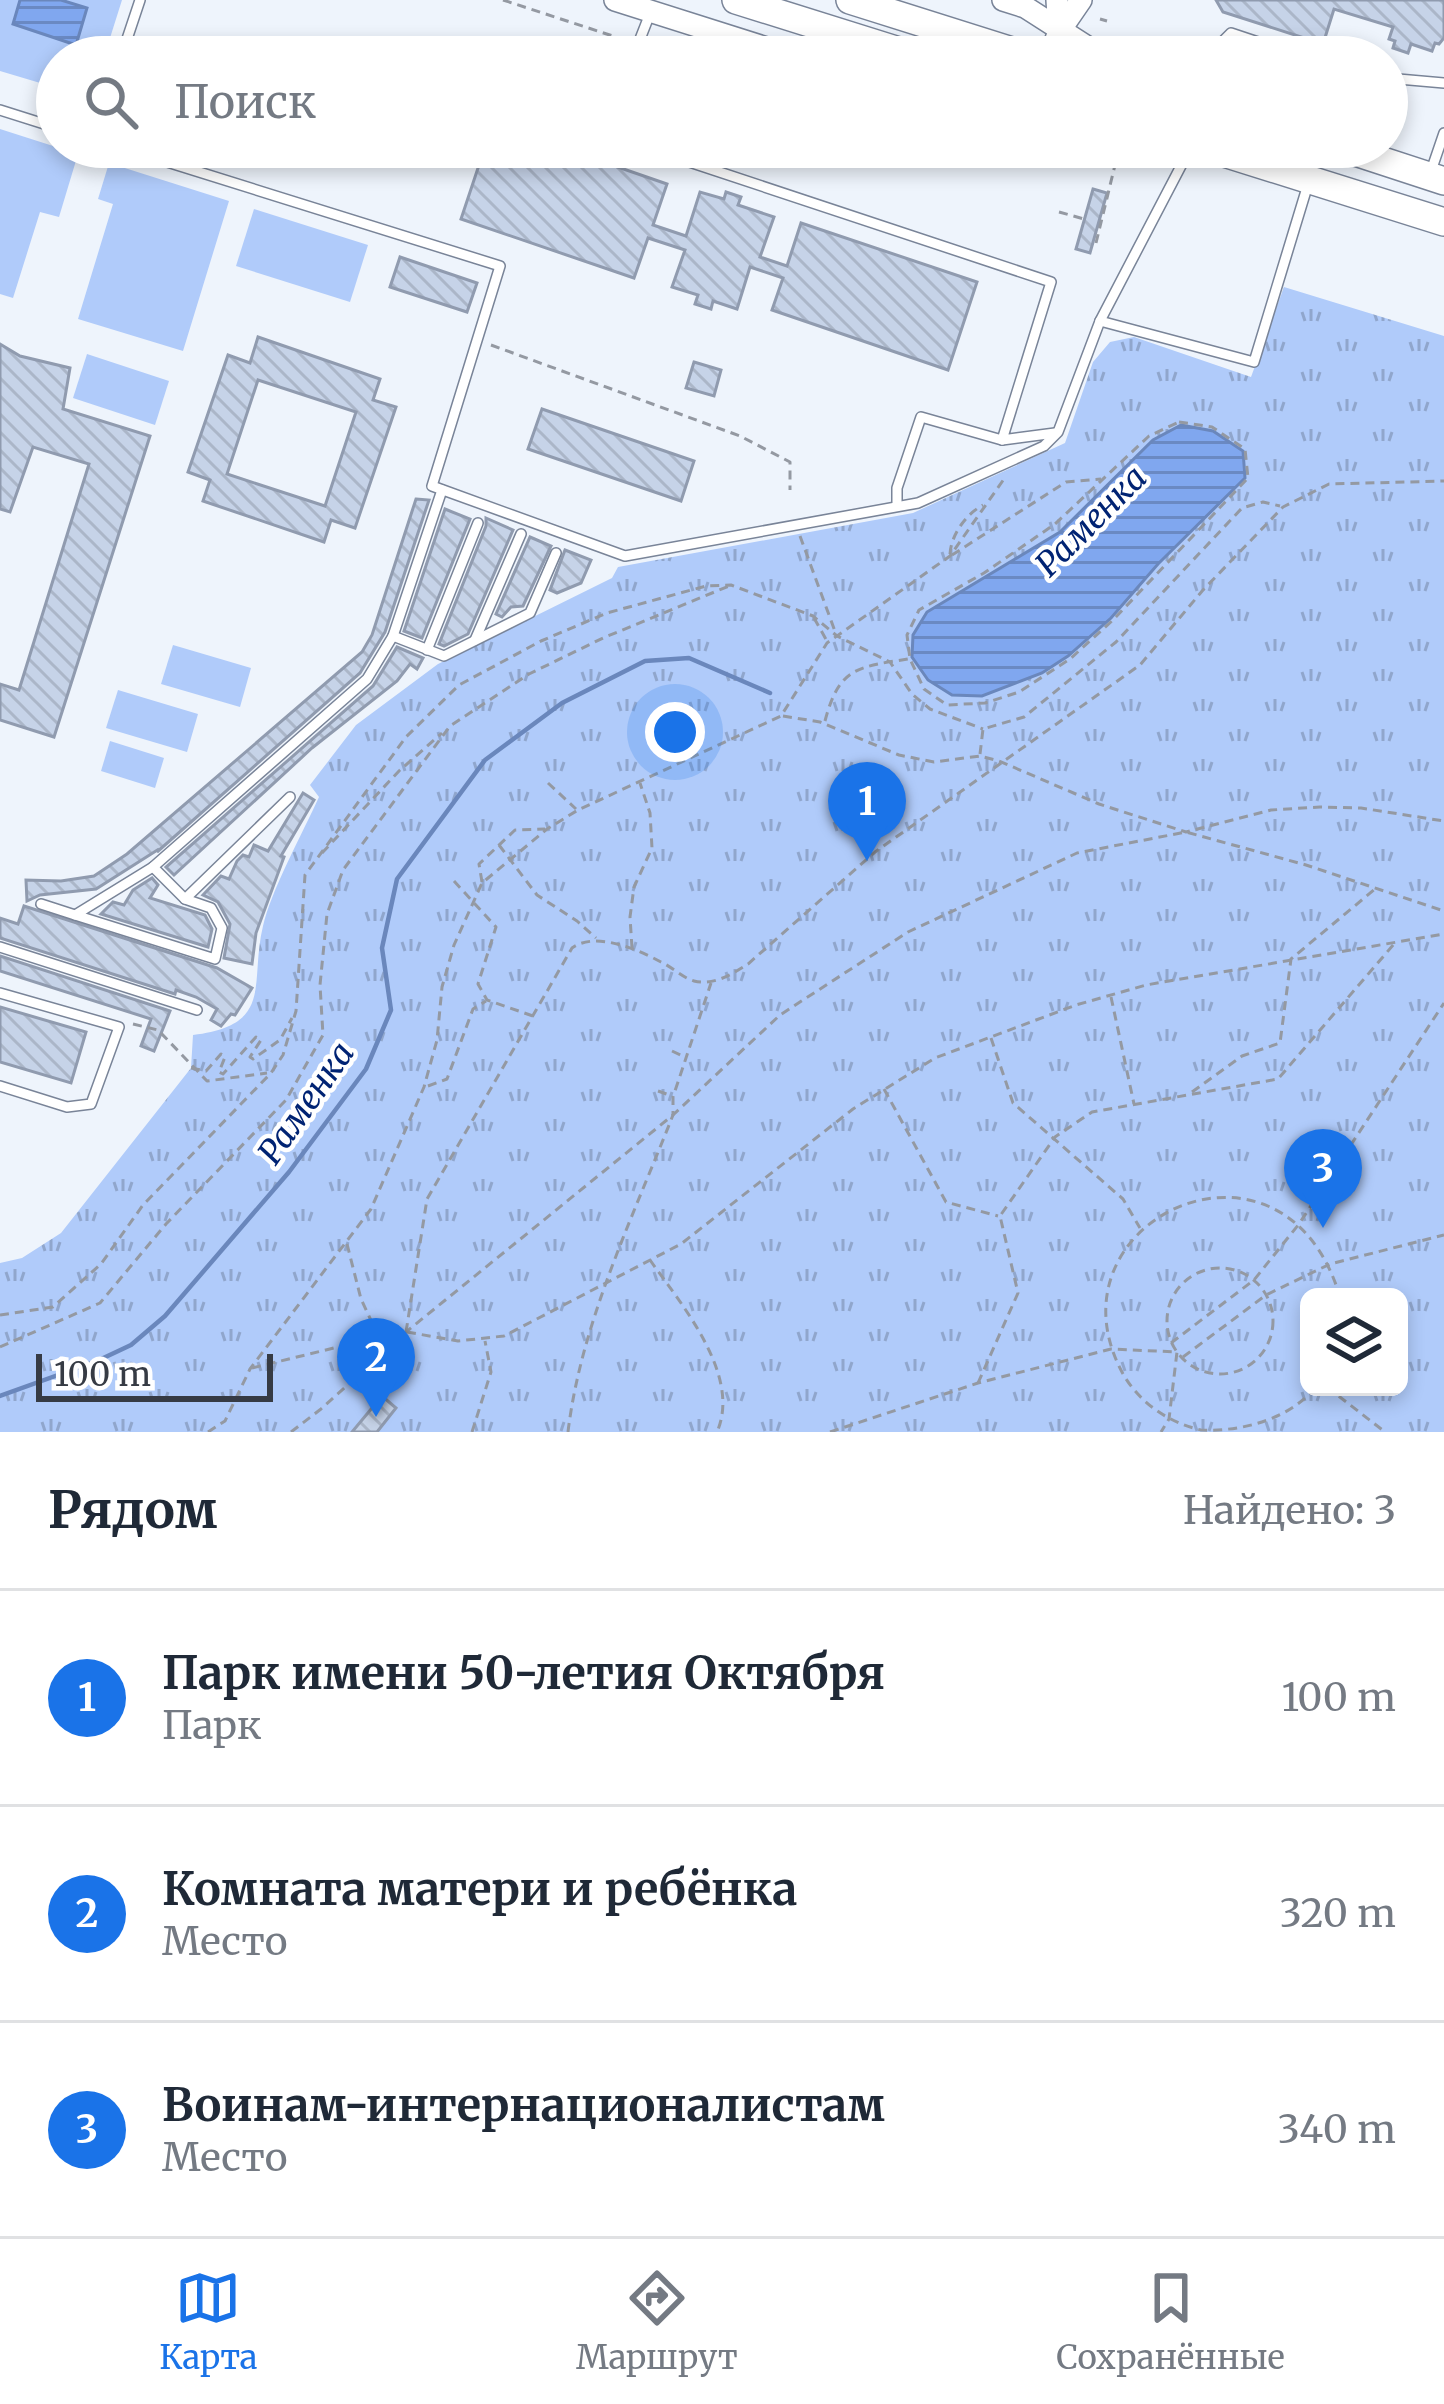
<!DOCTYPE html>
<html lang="ru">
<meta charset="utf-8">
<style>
:root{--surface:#fff;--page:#f6f6f7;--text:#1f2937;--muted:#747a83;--line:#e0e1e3;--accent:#1a73e8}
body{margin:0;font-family:Merriweather,serif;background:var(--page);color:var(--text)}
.controls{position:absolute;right:36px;bottom:36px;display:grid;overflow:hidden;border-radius:18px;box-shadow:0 6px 18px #0003}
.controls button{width:108px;height:108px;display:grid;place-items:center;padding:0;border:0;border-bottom:3px solid var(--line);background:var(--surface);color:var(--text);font:60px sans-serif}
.scale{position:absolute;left:36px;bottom:30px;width:237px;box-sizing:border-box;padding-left:12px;border:6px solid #363b44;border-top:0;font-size:33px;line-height:42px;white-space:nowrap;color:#363b44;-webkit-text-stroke:9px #fff;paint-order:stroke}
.you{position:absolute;left:675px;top:732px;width:42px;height:42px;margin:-30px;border:9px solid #fff;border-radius:50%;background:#1a73e8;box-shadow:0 0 0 18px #1a73e833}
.badge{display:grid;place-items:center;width:78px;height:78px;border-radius:50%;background:var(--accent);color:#fff;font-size:39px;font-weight:700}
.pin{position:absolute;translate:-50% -99px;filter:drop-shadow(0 3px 6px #0008)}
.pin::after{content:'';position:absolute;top:63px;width:42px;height:36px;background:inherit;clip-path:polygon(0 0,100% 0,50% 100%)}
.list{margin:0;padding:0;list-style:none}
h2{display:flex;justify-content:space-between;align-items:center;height:156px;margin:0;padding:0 48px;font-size:51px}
h2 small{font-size:39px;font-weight:400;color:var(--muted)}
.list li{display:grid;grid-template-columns:78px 1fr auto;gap:36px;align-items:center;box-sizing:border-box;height:216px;padding:0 48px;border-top:3px solid var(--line)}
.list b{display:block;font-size:45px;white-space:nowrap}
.list p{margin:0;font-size:39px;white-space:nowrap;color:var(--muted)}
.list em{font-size:39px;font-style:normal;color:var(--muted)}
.icon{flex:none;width:66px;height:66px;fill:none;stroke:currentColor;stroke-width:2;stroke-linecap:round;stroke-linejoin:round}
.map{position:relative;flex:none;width:1444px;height:1432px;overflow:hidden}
.search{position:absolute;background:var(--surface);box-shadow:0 6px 18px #0003;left:36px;right:36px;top:36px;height:132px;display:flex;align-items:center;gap:30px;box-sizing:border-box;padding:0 42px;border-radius:66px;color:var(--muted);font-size:45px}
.sheet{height:804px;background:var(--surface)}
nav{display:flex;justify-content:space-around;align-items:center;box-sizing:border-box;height:168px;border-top:3px solid var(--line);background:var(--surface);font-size:33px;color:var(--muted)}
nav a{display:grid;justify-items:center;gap:6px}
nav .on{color:var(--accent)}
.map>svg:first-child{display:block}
</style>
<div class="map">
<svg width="1444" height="1432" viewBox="0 0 1444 1432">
<defs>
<pattern id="park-tufts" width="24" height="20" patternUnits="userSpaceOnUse" patternTransform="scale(3)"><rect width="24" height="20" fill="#b0cbfa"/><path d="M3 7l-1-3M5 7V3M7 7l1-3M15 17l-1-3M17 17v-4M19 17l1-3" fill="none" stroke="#90a6cc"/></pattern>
<pattern id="water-rules" width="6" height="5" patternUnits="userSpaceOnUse" patternTransform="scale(3)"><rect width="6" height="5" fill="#80a7ef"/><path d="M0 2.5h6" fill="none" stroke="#6a89c3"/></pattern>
<pattern id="building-back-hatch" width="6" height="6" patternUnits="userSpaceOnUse" patternTransform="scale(3)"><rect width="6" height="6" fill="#c6d3e8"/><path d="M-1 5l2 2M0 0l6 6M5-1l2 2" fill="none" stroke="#abb6c8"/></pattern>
</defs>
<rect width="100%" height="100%" fill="#eef4fc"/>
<g fill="#b0cbfa">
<path d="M 0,0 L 122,0 L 104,57 L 57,57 L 57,88 L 0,71 Z"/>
<path d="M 0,129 L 78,154 L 59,217 L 40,212 L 13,298 L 0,294 Z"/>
<path d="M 109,163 L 229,201 L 183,351 L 78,319 L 113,204 L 98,199 Z"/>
<path d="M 254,209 L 368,245 L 350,302 L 236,266 Z"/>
<path d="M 87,354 L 169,381 L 155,425 L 73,398 Z"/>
<path d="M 173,645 L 251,668 L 240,707 L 161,684 Z"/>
<path d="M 118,690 L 198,714 L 187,752 L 106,728 Z"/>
<path d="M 110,741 L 164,758 L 155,788 L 101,771 Z"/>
</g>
<path fill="url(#park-tufts)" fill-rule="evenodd" d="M 1284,287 L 1444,336 L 1444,1432 L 0,1432 L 0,1263 L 22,1258 L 61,1233 L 191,1068 L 193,1035 C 275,1025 249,984 263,926 C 271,891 303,832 319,797 L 310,785 L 356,725 L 438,664 L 612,578 L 618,567 L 913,513 L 1065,443 L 1093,362 L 1110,342 L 1134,337 L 1251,377 ZM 1309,1297 L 1399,1297 L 1399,1387 L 1309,1387 Z"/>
<g fill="url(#water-rules)" stroke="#6a87bc" stroke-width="3">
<path d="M 20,0 L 61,0 L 87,8 L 76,45 L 13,24 Z"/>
<path d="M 1181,425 L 1213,431 L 1243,451 L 1245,478 L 1158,564 L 1111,618 L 1068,656 L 1042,673 L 982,696 L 952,695 L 928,680 L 912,657 L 913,635 L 927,612 L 1060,532 L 1153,440 Z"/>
</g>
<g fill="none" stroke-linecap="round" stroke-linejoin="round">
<path stroke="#6a87bc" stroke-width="4.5" d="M 0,1396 L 97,1361 L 131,1345 L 165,1316 L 289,1172 L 366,1069 L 391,1010 L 382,948 L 397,879 L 485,760 L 562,703 L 645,661 L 689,658 L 770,693"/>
</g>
<g fill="url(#building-back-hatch)" stroke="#909baf" stroke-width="3" fill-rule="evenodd">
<path d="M 1216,0 L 1444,0 L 1444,38 L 1439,44 L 1435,43 L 1432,51 L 1411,44 L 1408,53 L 1393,48 L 1395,41 L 1389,39 L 1393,27 L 1334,9 L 1323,44 L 1223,12 Z"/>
<path d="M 485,147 L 560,147 L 667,184 L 653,225 L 686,236 L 700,192 L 724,199 L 726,192 L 741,197 L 738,205 L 774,217 L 760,257 L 787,266 L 801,223 L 977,282 L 948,370 L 772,310 L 783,278 L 750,267 L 737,309 L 713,301 L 711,309 L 695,304 L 698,295 L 672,287 L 685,250 L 648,238 L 634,278 L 461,219 Z"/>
<path d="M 1093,189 L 1107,193 L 1090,253 L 1076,249 Z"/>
<path d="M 400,257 L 477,283 L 467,312 L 390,287 Z"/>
<path d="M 258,337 L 380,379 L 373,400 L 396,407 L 355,528 L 331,520 L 324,542 L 203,501 L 210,480 L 188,472 L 228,355 L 250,363 ZM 258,380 L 356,412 L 325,506 L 227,474 Z"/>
<path d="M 0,344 L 20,356 L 70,368 L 63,409 L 150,436 L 54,737 L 0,720 L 0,684 L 19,690 L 89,464 L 33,447 L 10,512 L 0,509 Z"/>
<path d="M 694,362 L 721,370 L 714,396 L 686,388 Z"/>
<path d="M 542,409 L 694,461 L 681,501 L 528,449 Z"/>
<path d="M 416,499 L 429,500 L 385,632 L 360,673 L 157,852 L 159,849 L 96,889 L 40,895 L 27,901 L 26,880 L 61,881 L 94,876 L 127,854 L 362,652 L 372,635 Z"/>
<path d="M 445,509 L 470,519 L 422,638 L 404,631 Z"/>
<path d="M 486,518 L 513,530 L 468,634 L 444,646 L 439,644 L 486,526 Z"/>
<path d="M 530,537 L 551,546 L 523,606 L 511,607 L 502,617 L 496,614 Z"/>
<path d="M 565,550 L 591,560 L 581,583 L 557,593 L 550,590 Z"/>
<path d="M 397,647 L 423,658 L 417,669 L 410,664 L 397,681 L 312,748 L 174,875 L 166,867 L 373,686 Z"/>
<path d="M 303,793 L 314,800 L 281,856 L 284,857 L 256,933 L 252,964 L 224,958 L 230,924 L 218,902 L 203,895 L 221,876 L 229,879 L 237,861 L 243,855 L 249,857 L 254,845 L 268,851 Z"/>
<path d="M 152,878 L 158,885 L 150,898 L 205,915 L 212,929 L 208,947 L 101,914 L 113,902 L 124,905 L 133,890 Z"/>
<path d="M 24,906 L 217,968 L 252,988 L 235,1015 L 231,1014 L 221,1026 L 211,1020 L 217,1009 L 196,997 L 176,990 L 175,994 L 0,938 L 0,918 L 18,924 Z"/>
<path d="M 0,956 L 170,1011 L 154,1051 L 141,1046 L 151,1019 L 0,971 Z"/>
<path d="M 0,1007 L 86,1032 L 71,1083 L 0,1062 Z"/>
<path d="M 382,1396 L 396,1408 L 377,1432 L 352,1432 Z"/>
</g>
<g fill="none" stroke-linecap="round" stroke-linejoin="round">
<defs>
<g id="service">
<path d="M 121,57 L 140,0"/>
<path d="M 633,57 L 651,11"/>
<path d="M 1216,57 L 1220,44 L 1231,33 L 1303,57"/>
<path d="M 1387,78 L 1444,83"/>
<path d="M 0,110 L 57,128"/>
<path d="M 119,147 L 500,266 L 432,486 L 625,556 L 918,503 L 1044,446 L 1058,432 L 1100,321 L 1182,164 L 1183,147"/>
<path d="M 644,147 L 1051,282 L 1002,440 L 1055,433"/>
<path d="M 1431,171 L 1444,133"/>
<path d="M 1100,321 L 1254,362 L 1309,181"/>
<path d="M 897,506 L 897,488 L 921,417 L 1002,440"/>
<path d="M 393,636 L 444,656 L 530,613 L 556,553"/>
<path d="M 475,640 L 521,534"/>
<path d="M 427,650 L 478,523"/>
<path d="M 153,867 L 185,899 L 290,797"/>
<path d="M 185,899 L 211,908 L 222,928 L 215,959 L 75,915 L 153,867 L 367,679 L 393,636 L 442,490"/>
<path d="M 41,904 L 75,915"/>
<path d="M 0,947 L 197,1010"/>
<path d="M 0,993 L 119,1027 L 91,1104 L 67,1107 L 0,1086"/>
</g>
<g id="tertiary">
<path d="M 615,0 L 795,57"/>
<path d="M 1003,0 L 1025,7 L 1103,57"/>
<path d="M 1057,0 L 1059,32"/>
<path d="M 1049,57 L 1059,32 L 1081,0"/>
</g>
<g id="primary">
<path d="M 736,0 L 918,57"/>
<path d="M 850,0 L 1031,57"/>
<path d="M 1205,147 L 1444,222"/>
<path d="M 1340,147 L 1444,181"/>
</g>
</defs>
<use href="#service" stroke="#798498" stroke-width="12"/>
<use href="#tertiary" stroke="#798498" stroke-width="24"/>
<use href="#primary" stroke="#798498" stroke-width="30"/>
<g stroke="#9499a2" stroke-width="3" stroke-dasharray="9 6" stroke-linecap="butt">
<path d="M 503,0 L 628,41"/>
<path d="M 1100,19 L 1107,21"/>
<path d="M 648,48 L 675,57"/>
<path d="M 979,147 L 1102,166 L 1117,159"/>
<path d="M 1059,212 L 1084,219"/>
<path d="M 1096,243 L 1116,161"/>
<path d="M 491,345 L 740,436 L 790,462 L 790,490"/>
<path d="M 1179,422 L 1212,427 L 1245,449 L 1248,478 L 1113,620 L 1070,659 L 1019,692 L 985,703 L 947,705 L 924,689 L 910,659 L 907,635 L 919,610 L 984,573 L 1055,524 L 1149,436 Z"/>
<path d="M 800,536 L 836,634"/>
<path d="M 950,554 C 951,535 966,514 983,505"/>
<path d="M 952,555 L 1066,482 L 1101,479"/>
<path d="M 814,618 L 827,641"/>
<path d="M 783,716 L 820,722 L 899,755 L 934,762 L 980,756 L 999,761 L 1099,804 L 1186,832 L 1271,810 L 1320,807 L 1361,808 L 1444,821"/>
<path d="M 825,721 C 839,668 856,667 908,659"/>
<path d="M 980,754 L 983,729 L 1024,717 L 1116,642 L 1242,508 L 1263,502 L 1280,506"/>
<path d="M 548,783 L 576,809"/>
<path d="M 499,845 L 537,895 L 577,921 L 596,938"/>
<path d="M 322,853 L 399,771 L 442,733"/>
<path d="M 454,881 L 496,927 L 478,984 L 487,1000 L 533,1016"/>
<path d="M 482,882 L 479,864 L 515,830 L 545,829"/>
<path d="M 632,948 L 630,917 L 634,887 L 652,848 L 650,813 L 640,783"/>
<path d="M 1111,997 L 1134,1104"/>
<path d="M 133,1024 L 158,1030 L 207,1081 L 267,1073"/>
<path d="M 991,1038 L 1013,1103 L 1123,1199 L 1140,1228"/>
<path d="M 672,1051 L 685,1057"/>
<path d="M 191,1068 L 206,1071 L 221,1054 L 225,1057 L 219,1072 L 223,1074 L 256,1037 L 261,1040 L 250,1057 L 253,1059 L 280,1040 L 292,1018"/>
<path d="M 428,1086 L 447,1079 L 473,1009 L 486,1001"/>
<path d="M 884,1089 L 946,1202 L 998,1216"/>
<path d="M 658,1091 L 672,1096"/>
<path d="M 1192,1092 L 1242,1056 L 1280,1043 L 1291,959 L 1375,889"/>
<path d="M 347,1244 L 361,1299 L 384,1348"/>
<path d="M 650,1260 C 681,1304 742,1375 717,1432"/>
<circle cx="1220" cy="1321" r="53"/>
<path d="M 0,1315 L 53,1307 L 101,1264 L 143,1205 L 271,1073 L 283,1055 L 296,1011 L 305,875 L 406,737 L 459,685 L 541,641 L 607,613 L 706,586 L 731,585 L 813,616 L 837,636 L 890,662 L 912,694 L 930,709 L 983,729"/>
<path d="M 406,1332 L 427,1199 L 572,948 C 595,931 637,949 661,962 C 672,967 683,978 694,981 C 714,986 732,974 748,964 L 875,852 L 1140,665 L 1203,590 L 1283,507 L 1329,484 L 1444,481"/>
<path d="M 407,1332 L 458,1341 L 504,1336 L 681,1244 L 853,1109 L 935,1058 L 1076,1005 L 1146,985 L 1444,934"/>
<path d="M 1171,1343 L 1254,1280 L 1299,1224 L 1444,1003"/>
<path d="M 0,1347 L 100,1303 L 166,1224 L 286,1100 L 323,1035 L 320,985 L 327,914 L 343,870 L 450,726 L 529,674 L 603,638 L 729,586"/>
<path d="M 1183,1357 L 1266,1295 L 1330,1264 L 1444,1235"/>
<path d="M 252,1368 L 379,1337"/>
<path d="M 978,1383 L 1018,1293 L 1000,1216 L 1055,1137 L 1092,1112 L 1278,1079 L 1394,944"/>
<path d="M 1315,1387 C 1291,1419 1241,1432 1201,1430 C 1165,1422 1133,1398 1118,1364 C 1050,1216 1285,1111 1340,1297"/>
<path d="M 1327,1387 L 1385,1432"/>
<path d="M 208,1432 L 225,1421 L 250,1369 L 371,1209 L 424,1087 L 437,1040 L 442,987 L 454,945 L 482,883 L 547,829 L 578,810 L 781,716 L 827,643 L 950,556 L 1004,479"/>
<path d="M 291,1432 L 321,1409 L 406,1332 L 673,1115 L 780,1015 L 908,932 L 1077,853 L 1186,832 L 1306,865 L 1444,911"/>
<path d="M 472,1432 L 491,1372 L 485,1341"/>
<path d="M 568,1432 C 581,1323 633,1217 673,1115 L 673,1097 L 711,983"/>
<path d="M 830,1432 L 978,1383 L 1111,1349 L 1177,1352 L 1169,1419 L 1161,1432"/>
</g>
<use href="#service" stroke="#fff" stroke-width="9"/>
<use href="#tertiary" stroke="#fff" stroke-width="21"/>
<use href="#primary" stroke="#fff" stroke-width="27"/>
</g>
<g text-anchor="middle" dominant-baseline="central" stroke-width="9" stroke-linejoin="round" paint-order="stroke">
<g font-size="33" font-style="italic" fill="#002373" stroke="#fff">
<text transform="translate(1091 521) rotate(-45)">Раменка</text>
<text transform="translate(306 1103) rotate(-55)">Раменка</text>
</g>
</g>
</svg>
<div class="controls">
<button><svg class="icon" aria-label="layers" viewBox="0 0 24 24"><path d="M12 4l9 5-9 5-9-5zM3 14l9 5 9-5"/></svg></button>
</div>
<div class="scale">100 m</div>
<div class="you"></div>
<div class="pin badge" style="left:867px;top:861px">1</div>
<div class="pin badge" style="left:376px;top:1417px">2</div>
<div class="pin badge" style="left:1323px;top:1228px">3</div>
<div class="search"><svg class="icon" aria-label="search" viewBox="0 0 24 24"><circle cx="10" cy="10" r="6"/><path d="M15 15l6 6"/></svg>Поиск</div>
</div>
<section class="sheet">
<h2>Рядом<small>Найдено: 3</small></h2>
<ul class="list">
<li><span class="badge">1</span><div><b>Парк имени 50-летия Октября</b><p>Парк</p></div><em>100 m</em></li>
<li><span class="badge">2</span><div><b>Комната матери и ребёнка</b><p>Место</p></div><em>320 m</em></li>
<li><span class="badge">3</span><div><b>Воинам-интернационалистам</b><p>Место</p></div><em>340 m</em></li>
</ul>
</section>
<nav>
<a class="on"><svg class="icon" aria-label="map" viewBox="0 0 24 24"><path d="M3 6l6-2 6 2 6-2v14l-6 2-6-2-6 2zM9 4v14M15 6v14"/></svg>Карта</a>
<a><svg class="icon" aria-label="directions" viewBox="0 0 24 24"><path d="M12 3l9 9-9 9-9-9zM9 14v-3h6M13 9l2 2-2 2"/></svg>Маршрут</a>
<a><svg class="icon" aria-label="saved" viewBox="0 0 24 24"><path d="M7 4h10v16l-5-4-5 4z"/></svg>Сохранённые</a>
</nav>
